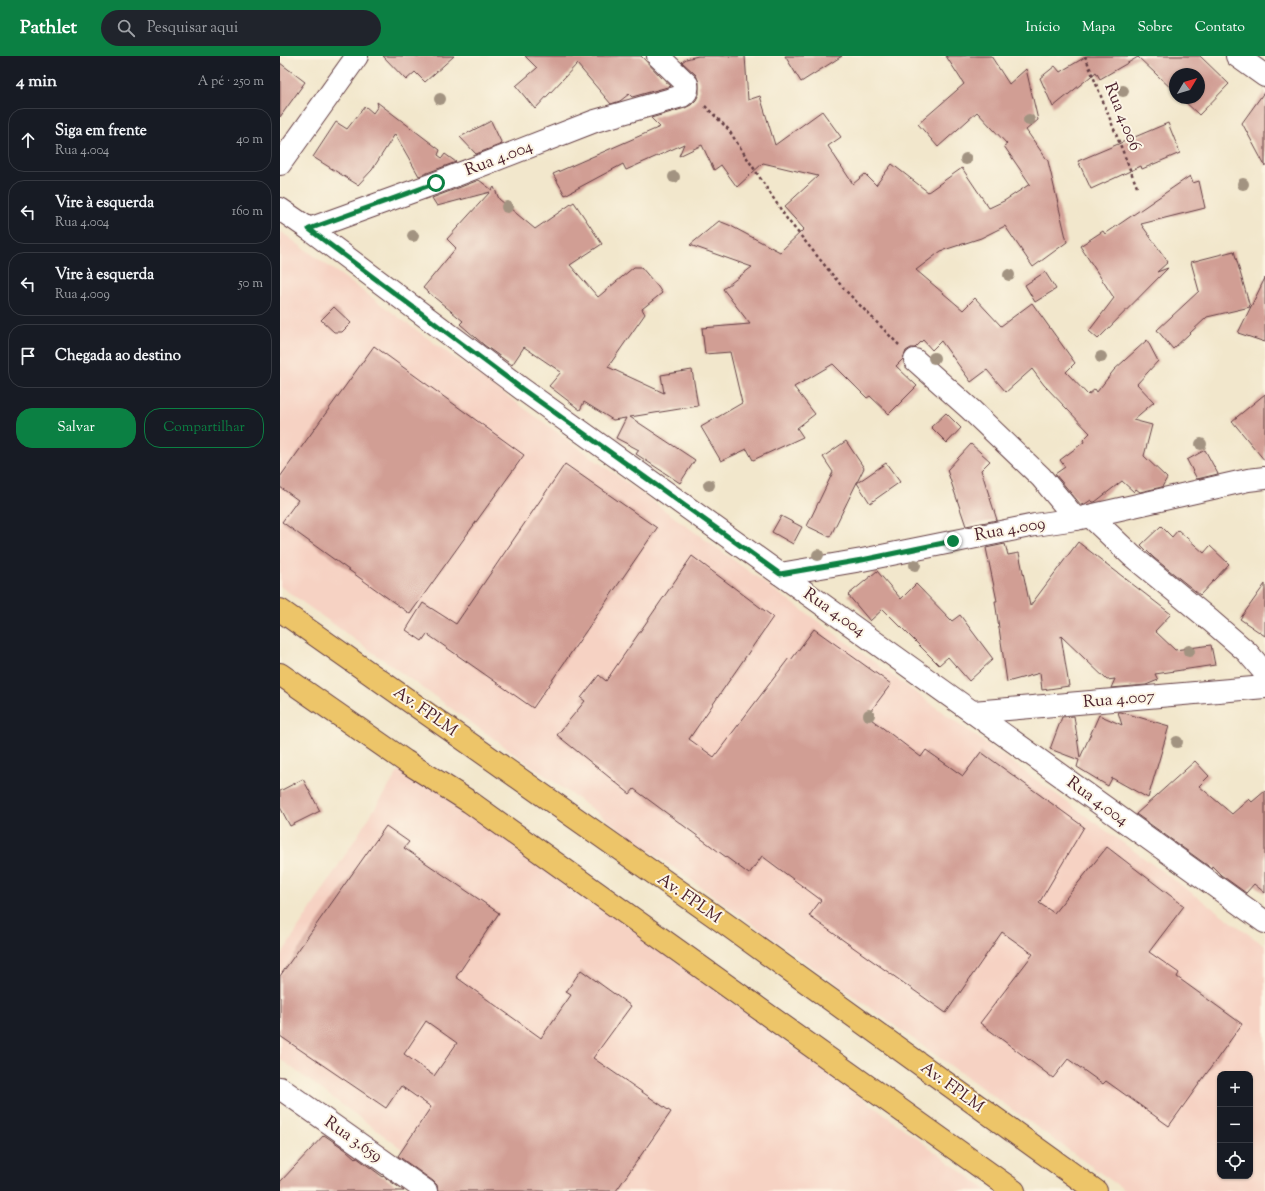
<!DOCTYPE html>
<html lang="pt">
<meta charset="utf-8">
<style>
:root{--surface:#171b24;--page:#20242c;--text:#f1f3f6;--muted:#9ea1a6;--line:#363941;--accent:#0b8043}
body{margin:0;font-family:"Sorts Mill Goudy",serif;background:var(--page);color:var(--text)}
.controls{position:absolute;right:12px;bottom:12px;display:grid;overflow:hidden;border-radius:8px;box-shadow:0 1px 3px #0004}
.controls button{width:36px;height:36px;display:grid;place-items:center;padding:0;border:0;border-bottom:1px solid var(--line);background:var(--surface);color:var(--text);font:20px sans-serif}
.compass{position:absolute;left:889px;top:12px;width:36px;height:36px;border-radius:50%;background:var(--surface);box-shadow:0 1px 3px #0004;rotate:52deg}
.stop{position:absolute;width:12px;height:12px;margin:-9px;border:3px solid #0b8043;border-radius:50%;background:#fff}
.stop.end{background:#0b8043;border-color:#fff;box-shadow:0 1px 4px #0008}
.list{margin:0;padding:0;list-style:none}
h2{display:flex;justify-content:space-between;align-items:center;height:52px;margin:0;padding:0 16px;font-size:17px}
h2 small{font-size:13px;font-weight:400;color:var(--muted)}
.list li{display:grid;grid-template-columns:26px 1fr auto;gap:12px;align-items:center;box-sizing:border-box;height:64px;margin:0 8px 8px;padding:0 8px;border:1px solid var(--line);border-radius:16px}
.list b{display:block;font-size:15px;white-space:nowrap}
.list p{margin:0;font-size:13px;white-space:nowrap;color:var(--muted)}
.list em{font-size:13px;font-style:normal;color:var(--muted)}
.actions{display:flex;gap:8px;padding:12px 16px}
.actions a{flex:1;padding:9px 0;border:1px solid var(--accent);border-radius:16px;text-align:center;font-size:14px;color:var(--accent)}
.actions .main{background:var(--accent);color:#fff}
.icon{flex:none;width:22px;height:22px;fill:none;stroke:currentColor;stroke-width:2;stroke-linecap:round;stroke-linejoin:round}
.map{position:relative;flex:none;width:985px;height:1135px;overflow:hidden}
header{display:flex;align-items:center;gap:24px;box-sizing:border-box;height:56px;padding:0 20px;background:var(--accent);color:#fff}
header strong{font-size:19px}
nav{display:flex;gap:22px;margin-inline-start:auto;font-size:14px}
.search{width:280px;height:36px;background:var(--page);display:flex;align-items:center;gap:10px;box-sizing:border-box;padding:0 14px;border-radius:22px;color:var(--muted);font-size:15px}
main{display:flex}
aside{flex:1;background:var(--surface)}
.map>svg:first-child{display:block}
</style>
<header>
<strong>Pathlet</strong>
<div class="search"><svg class="icon" aria-label="search" viewBox="0 0 24 24"><circle cx="10" cy="10" r="6"/><path d="M15 15l6 6"/></svg>Pesquisar aqui</div>
<nav><a>Início</a><a>Mapa</a><a>Sobre</a><a>Contato</a></nav>
</header>
<main>
<aside>
<h2>4 min<small>A pé · 250 m</small></h2>
<ul class="list">
<li><svg class="icon" aria-label="ahead" viewBox="0 0 24 24"><path d="M12 20V5M6 11l6-6 6 6"/></svg><div><b>Siga em frente</b><p>Rua 4.004</p></div><em>40 m</em></li>
<li><svg class="icon" aria-label="left" viewBox="0 0 24 24"><path d="M17 20v-9H6M10 6l-5 5 5 5"/></svg><div><b>Vire à esquerda</b><p>Rua 4.004</p></div><em>160 m</em></li>
<li><svg class="icon" aria-label="left" viewBox="0 0 24 24"><path d="M17 20v-9H6M10 6l-5 5 5 5"/></svg><div><b>Vire à esquerda</b><p>Rua 4.009</p></div><em>50 m</em></li>
<li><svg class="icon" aria-label="arrive" viewBox="0 0 24 24"><path d="M6 21V4h12l-3 4 3 4H6"/></svg><div><b>Chegada ao destino</b></div></li>
</ul>
<div class="actions"><a class="main">Salvar</a><a>Compartilhar</a></div>
</aside>
<div class="map">
<svg width="985" height="1135" viewBox="0 0 985 1135">
<rect width="100%" height="100%" fill="#fcf5e5"/>
<filter id="ink" filterUnits="userSpaceOnUse"><feTurbulence type="fractalNoise" baseFrequency=".025" numOctaves="2"/><feDisplacementMap in="SourceGraphic" scale="8" xChannelSelector="R" yChannelSelector="G"/><feConvolveMatrix kernelMatrix="1 2 1 2 8 2 1 2 1" color-interpolation-filters="sRGB"/></filter>
<filter id="wash" filterUnits="userSpaceOnUse"><feTurbulence type="fractalNoise" baseFrequency=".012" numOctaves="4" result="noise"/><feDisplacementMap in="SourceGraphic" scale="16" xChannelSelector="R" yChannelSelector="G"/><feGaussianBlur stdDeviation="0.9" result="paint"/><feColorMatrix in="noise" values="0 0 0 0 0 0 0 0 0 0 0 0 0 0 0 0 0 1.4 0 .05"/><feComposite in="paint" operator="in"/></filter>
<g filter="url(#wash)">
<rect width="100%" height="100%" fill="#f2e7cc"/>
<g fill="#f6d2c3" fill-rule="evenodd">
<path d="M 0,175 L 985,890 L 985,1135 L 846,1135 L 0,530 ZM 940,1018 L 970,1018 L 970,1120 L 940,1120 Z"/>
<path d="M 125,705 L 708,1135 L 179,1135 L 0,1003 L 0,901 Z"/>
</g>
<g id="blocks">
<g fill="#d19e94" fill-rule="evenodd">
<path d="M 103,0 L 174,0 L 145,26 L 135,16 L 126,24 Z"/>
<path d="M 245,0 L 361,0 L 384,24 L 391,30 L 352,41 L 349,38 L 340,45 L 331,48 L 297,8 L 255,53 L 236,30 L 257,12 Z"/>
<path d="M 418,0 L 465,0 L 468,44 L 480,40 L 495,89 L 542,55 L 561,81 L 548,90 L 573,128 L 585,118 L 596,129 L 612,108 L 648,136 L 682,112 L 709,152 L 724,145 L 750,128 L 724,90 L 727,88 L 697,56 L 658,91 L 638,68 L 684,28 L 666,0 L 711,0 L 729,28 L 746,13 L 758,64 L 746,74 L 768,105 L 787,186 L 753,211 L 725,170 L 701,182 L 661,195 L 636,214 L 683,254 L 695,242 L 721,270 L 752,247 L 795,307 L 786,316 L 808,339 L 815,333 L 817,336 L 834,314 L 867,284 L 878,305 L 857,328 L 874,346 L 853,364 L 872,369 L 864,400 L 887,422 L 882,431 L 860,436 L 856,433 L 854,436 L 842,425 L 815,446 L 813,446 L 811,444 L 805,448 L 801,449 L 775,418 L 785,411 L 780,404 L 804,386 L 803,384 L 810,377 L 764,329 L 752,313 L 726,336 L 707,314 L 691,326 L 661,285 L 652,294 L 643,284 L 635,292 L 631,292 L 626,295 L 623,303 L 616,310 L 637,330 L 609,358 L 590,340 L 587,342 L 553,308 L 514,331 L 535,358 L 517,372 L 523,381 L 473,404 L 467,393 L 441,405 L 421,371 L 462,347 L 450,296 L 425,298 L 422,272 L 470,268 L 443,233 L 472,211 L 410,189 L 439,165 L 449,169 L 500,196 L 524,173 L 504,151 L 538,120 L 483,107 L 457,131 L 441,109 L 434,114 L 422,89 L 399,100 L 404,88 L 346,114 L 343,108 L 285,139 L 273,118 L 380,71 L 371,62 L 405,52 L 411,49 L 416,44 L 419,38 L 419,26 L 416,19 L 402,6 L 406,3 Z"/>
<path d="M 505,0 L 562,0 L 521,26 Z"/>
<path d="M 807,0 L 920,0 L 949,28 L 919,59 L 901,42 L 919,42 L 919,18 L 895,18 L 895,36 L 858,1 L 820,23 L 816,16 L 773,51 L 760,22 L 775,10 L 780,16 Z"/>
<path d="M 0,7 L 25,26 L 0,61 Z"/>
<path d="M 985,35 L 985,110 L 962,67 Z"/>
<path d="M 97,46 L 160,94 L 158,99 L 162,102 L 165,98 L 176,106 L 139,120 L 115,78 L 92,114 L 78,129 L 33,101 L 56,66 L 67,73 L 85,50 L 93,57 L 98,50 Z"/>
<path d="M 211,65 L 222,88 L 196,98 L 180,81 Z"/>
<path d="M 888,67 L 900,97 L 862,113 L 861,110 L 811,133 L 798,105 Z"/>
<path d="M 910,120 L 913,127 L 919,125 L 925,152 L 861,168 L 888,206 L 877,216 L 888,212 L 818,283 L 809,275 L 834,242 L 800,190 L 823,175 L 825,178 Z"/>
<path d="M 199,124 L 212,134 L 214,131 L 219,143 L 255,173 L 294,146 L 322,188 L 290,209 L 318,241 L 354,211 L 361,211 L 378,231 L 382,237 L 362,253 L 365,258 L 328,311 L 384,337 L 381,319 L 412,314 L 418,350 L 350,361 L 415,404 L 400,427 L 356,398 L 359,394 L 336,382 L 346,362 L 333,364 L 304,346 L 300,354 L 269,330 L 281,316 L 244,291 L 232,309 L 204,289 L 180,268 L 183,265 L 143,232 L 176,192 L 167,183 L 210,136 L 157,150 L 152,142 Z"/>
<path d="M 954,195 L 970,251 L 927,261 L 893,293 L 877,274 L 919,235 L 911,206 Z"/>
<path d="M 765,216 L 776,233 L 755,246 L 745,229 Z"/>
<path d="M 985,222 L 985,286 L 958,277 Z"/>
<path d="M 54,251 L 71,267 L 62,276 L 54,276 L 41,264 Z"/>
<path d="M 94,290 L 244,399 L 130,558 L 2,466 L 18,444 L 0,431 L 0,421 Z"/>
<path d="M 985,338 L 985,405 L 952,365 Z"/>
<path d="M 666,357 L 681,372 L 667,387 L 651,371 Z"/>
<path d="M 566,385 L 584,412 L 550,481 L 527,470 L 553,416 L 543,401 Z"/>
<path d="M 691,388 L 710,405 L 701,414 L 717,464 L 686,470 L 667,414 Z"/>
<path d="M 925,394 L 938,418 L 917,423 L 907,404 Z"/>
<path d="M 606,407 L 620,426 L 590,447 L 577,427 Z"/>
<path d="M 285,408 L 377,472 L 253,652 L 147,578 L 142,585 L 126,574 L 143,547 L 176,568 Z"/>
<path d="M 501,460 L 522,471 L 513,488 L 492,476 Z"/>
<path d="M 881,470 L 892,481 L 898,474 L 924,497 L 930,490 L 949,508 L 920,539 L 874,502 L 861,489 Z"/>
<path d="M 798,486 L 891,558 L 875,575 L 895,594 L 931,589 L 935,609 L 875,618 L 878,624 L 866,629 L 831,632 L 835,623 L 827,624 L 781,580 L 789,630 L 762,634 L 760,617 L 727,626 L 715,545 L 717,545 L 706,492 L 725,488 L 728,499 L 739,497 L 750,550 Z"/>
<path d="M 412,500 L 493,561 L 409,683 L 434,701 L 509,602 L 511,604 L 534,573 L 611,628 L 587,660 L 641,701 L 646,694 L 683,720 L 701,696 L 804,771 L 759,847 L 774,857 L 827,791 L 904,850 L 869,896 L 899,917 L 897,921 L 962,968 L 889,1070 L 826,1025 L 823,1028 L 788,1003 L 773,1022 L 700,967 L 753,898 L 722,876 L 666,957 L 529,860 L 541,844 L 482,800 L 469,818 L 354,733 L 350,738 L 277,679 L 305,645 L 301,642 L 319,619 L 326,625 Z"/>
<path d="M 597,515 L 621,543 L 636,528 L 672,565 L 680,559 L 713,603 L 689,625 L 668,601 L 659,609 L 603,553 L 590,565 L 568,539 Z"/>
<path d="M 985,528 L 985,580 L 960,563 Z"/>
<path d="M 838,656 L 841,656 L 889,670 L 868,742 L 832,722 L 828,730 L 797,711 L 799,704 L 770,693 L 782,661 L 794,660 L 800,702 L 819,659 L 842,669 Z"/>
<path d="M 915,705 L 929,720 L 919,730 L 952,758 L 969,743 L 972,746 L 985,735 L 985,837 L 974,828 L 966,837 L 941,819 L 932,810 L 931,812 L 856,758 Z"/>
<path d="M 23,723 L 40,755 L 10,770 L 0,751 L 0,735 Z"/>
<path d="M 106,770 L 129,786 L 124,792 L 219,857 L 176,921 L 261,982 L 291,939 L 286,936 L 301,914 L 351,950 L 313,1002 L 391,1056 L 336,1135 L 158,1135 L 157,1129 L 153,1125 L 118,1100 L 151,1051 L 121,1030 L 106,1052 L 0,980 L 0,920 ZM 146,965 L 177,987 L 154,1020 L 124,998 Z"/>
<path d="M 44,1079 L 66,1094 L 75,1102 L 76,1101 L 103,1121 L 103,1120 L 124,1135 L 0,1135 L 0,1126 Z"/>
</g>
</g>
</g>
<g filter="url(#ink)">
<use href="#blocks" fill-opacity="0" stroke="#633d43" stroke-width="1"/>
<g fill="none" stroke-linecap="round" stroke-linejoin="round">
<defs>
<g id="minor">
<path d="M 957,0 L 985,20"/>
<path d="M 0,108 L 77,0"/>
<path d="M 0,153 L 29,173 L 242,333 L 985,866"/>
<path d="M 29,173 L 156,127 L 315,65 L 402,40 C 407,37 408,33 407,28 L 378,0"/>
<path d="M 635,304 L 690,353 L 761,421 L 796,463"/>
<path d="M 810,460 L 852,500 L 931,565 L 967,596 L 985,617"/>
<path d="M 500,518 L 582,504 L 755,469 L 796,463 L 968,424 L 985,422"/>
<path d="M 693,656 L 985,631"/>
<path d="M 0,1032 L 146,1135"/>
</g>
<g id="major">
<path d="M 0,554 L 443,866 L 816,1135"/>
<path d="M 0,618 L 125,705 L 190,746 L 734,1135"/>
</g>
</defs>
<use href="#minor" stroke="#633d43" stroke-width="24"/>
<use href="#major" stroke="#633d43" stroke-width="24"/>
<g stroke="#633d43" stroke-width="2.5" stroke-dasharray="3 3" stroke-linecap="butt">
<path d="M 805,0 L 857,131"/>
<path d="M 425,50 L 448,73 L 507,163 L 564,233 L 619,289"/>
</g>
<use href="#minor" stroke="#fff" stroke-width="22"/>
<use href="#major" stroke="#edc569" stroke-width="22"/>
</g>
<g fill="#a29381">
<circle cx="843" cy="35" r="6"/>
<circle cx="160" cy="43" r="6"/>
<circle cx="749" cy="64" r="6"/>
<circle cx="686" cy="103" r="6"/>
<circle cx="394" cy="121" r="6"/>
<circle cx="963" cy="128" r="6"/>
<circle cx="227" cy="151" r="6"/>
<circle cx="133" cy="180" r="6"/>
<circle cx="729" cy="219" r="6"/>
<circle cx="821" cy="301" r="6"/>
<circle cx="654" cy="302" r="6"/>
<circle cx="921" cy="388" r="6"/>
<circle cx="429" cy="429" r="6"/>
<circle cx="538" cy="499" r="6"/>
<circle cx="635" cy="509" r="6"/>
<circle cx="909" cy="595" r="6"/>
<circle cx="589" cy="659" r="6"/>
<circle cx="897" cy="686" r="6"/>
</g>
</g>
<g fill="none" stroke-linecap="round" stroke-linejoin="round" filter="url(#ink)">
<path stroke="#0b8043" stroke-width="5" d="M 156,127 L 29,173 L 242,333 L 500,518 L 582,504 L 673,485"/>
</g>
<g text-anchor="middle" dominant-baseline="central" stroke-width="4" stroke-linejoin="round" paint-order="stroke">
<g font-size="17" fill="#4a1f2b" stroke="#fcf5e5">
<text transform="translate(842 61) rotate(68)">Rua 4.006</text>
<text transform="translate(219 103) rotate(-21)">Rua 4.004</text>
<text transform="translate(730 474) rotate(-10)">Rua 4.009</text>
<text transform="translate(554 557) rotate(35)">Rua 4.004</text>
<text transform="translate(839 644) rotate(-5)">Rua 4.007</text>
<text transform="translate(145 656) rotate(35)">Av. FPLM</text>
<text transform="translate(817 746) rotate(36)">Rua 4.004</text>
<text transform="translate(409 843) rotate(35)">Av. FPLM</text>
<text transform="translate(672 1032) rotate(36)">Av. FPLM</text>
<text transform="translate(73 1084) rotate(35)">Rua 3.659</text>
</g>
</g>
</svg>
<div class="controls">
<button>+</button>
<button>−</button>
<button><svg class="icon" aria-label="locate" viewBox="0 0 24 24"><circle cx="12" cy="12" r="6"/><path d="M12 2v4M12 18v4M2 12h4M18 12h4"/></svg></button>
</div>
<svg class="compass" viewBox="-18 -18 36 36"><path d="M0-13l5 13h-10z" fill="#e53935"/><path d="M0 13l5-13h-10z" fill="#9ea1a6"/></svg>
<div class="stop" style="left:156px;top:127px"></div>
<div class="stop end" style="left:673px;top:485px"></div>
</div>
</main>
